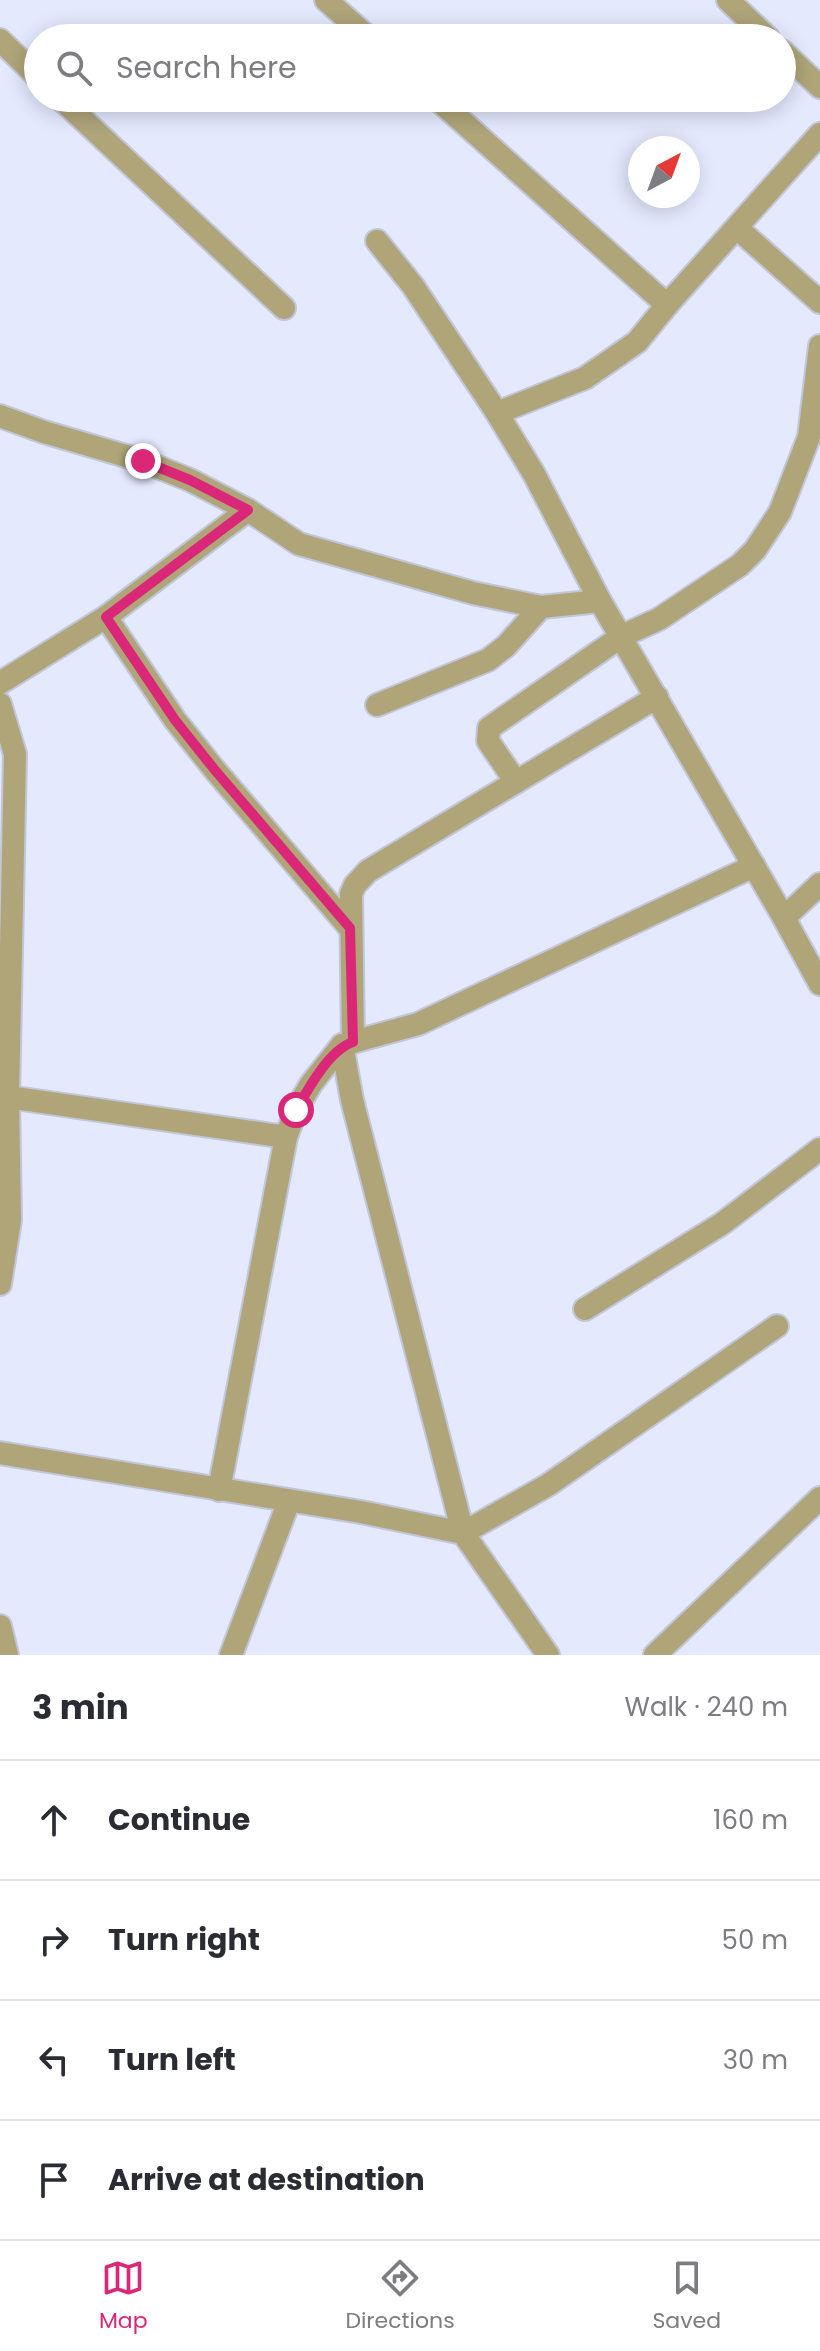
<!DOCTYPE html>
<meta charset="utf-8">
<style>
:root{--surface:#fff;--page:#f2f2f3;--text:#2b2b33;--muted:#7c7c81;--line:#e1e1e2;--accent:#db2777}
body{margin:0;font-family:Poppins,sans-serif;background:var(--page);color:var(--text)}
.compass{position:absolute;left:628px;top:136px;width:72px;height:72px;border-radius:50%;background:var(--surface);box-shadow:0 4px 20px #0003;rotate:41deg}
.stop{position:absolute;width:24px;height:24px;margin:-18px;border:6px solid #db2777;border-radius:50%;background:#fff}
.stop.end{background:#db2777;border-color:#fff;box-shadow:0 2px 8px #0008}
.list{margin:0;padding:0;list-style:none}
h2{display:flex;justify-content:space-between;align-items:center;height:104px;margin:0;padding:0 32px;font-size:34px}
h2 small{font-size:26px;font-weight:400;color:var(--muted)}
.list li{display:grid;grid-template-columns:52px 1fr auto;gap:24px;align-items:center;box-sizing:border-box;height:120px;padding:0 32px;border-top:2px solid var(--line)}
.list b{display:block;font-size:30px;white-space:nowrap}
.list em{font-size:26px;font-style:normal;color:var(--muted)}
.icon{flex:none;width:44px;height:44px;fill:none;stroke:currentColor;stroke-width:2;stroke-linecap:round;stroke-linejoin:round}
.map{position:relative;flex:none;width:820px;height:1655px;overflow:hidden}
.search{position:absolute;background:var(--surface);box-shadow:0 4px 20px #0003;left:24px;right:24px;top:24px;height:88px;display:flex;align-items:center;gap:20px;box-sizing:border-box;padding:0 28px;border-radius:44px;color:var(--muted);font-size:30px}
.sheet{height:584px;background:var(--surface)}
nav{display:flex;justify-content:space-around;align-items:center;box-sizing:border-box;height:112px;border-top:2px solid var(--line);background:var(--surface);font-size:22px;color:var(--muted)}
nav a{display:grid;justify-items:center;gap:4px}
nav .on{color:var(--accent)}
.map>svg:first-child{display:block}
</style>
<div class="map">
<svg width="820" height="1655" viewBox="0 0 820 1655">
<rect width="100%" height="100%" fill="#e4e9fe"/>
<g fill="none" stroke-linecap="round" stroke-linejoin="round">
<defs>
<g id="minor">
<path d="M 326,0 L 369,38"/>
<path d="M 728,0 L 768,38"/>
<path d="M 0,40 L 38,77"/>
<path d="M 782,51 L 820,87"/>
<path d="M 60,98 L 284,308"/>
<path d="M 436,98 L 667,305"/>
<path d="M 737,228 L 820,302"/>
<path d="M 377,241 L 413,286 L 497,413 L 534,474 L 600,601 L 784,918 L 820,984"/>
<path d="M 497,413 L 585,378 L 637,342 L 667,305 L 820,134"/>
<path d="M 0,416 L 44,432 L 143,461 L 190,480 L 248,510 L 299,544 L 473,593 L 541,607 L 600,601"/>
<path d="M 106,617 L 175,720 L 214,769 L 350,928"/>
<path d="M 0,683 L 106,617 L 248,510"/>
<path d="M 0,704 L 15,754 L 8,1097 L 10,1220 L 0,1284"/>
<path d="M 377,705 L 488,660 L 506,646 L 541,607"/>
<path d="M 516,782 L 488,741 L 489,728 L 622,636 L 659,619 L 740,565 L 755,550 L 780,512 L 809,437 L 820,346"/>
<path d="M 784,918 L 820,884"/>
<path d="M 353,1042 L 351,894 L 355,885 L 368,871 L 657,697"/>
<path d="M 342,1045 L 352,1100 L 463,1533 L 548,1485 L 777,1326"/>
<path d="M 8,1097 L 286,1137"/>
<path d="M 585,1309 L 723,1223 L 820,1149"/>
<path d="M 0,1453 L 361,1512 L 463,1533 L 548,1655"/>
<path d="M 219,1490 L 286,1137 L 296,1110 L 311,1084 L 342,1045 L 418,1024 L 754,866"/>
<path d="M 0,1626 L 7,1655"/>
<path d="M 231,1655 L 289,1501"/>
<path d="M 655,1655 L 820,1498"/>
</g>
</defs>
<use href="#minor" stroke="#c1c6d8" stroke-width="26"/>
<use href="#minor" stroke="#afa579" stroke-width="22"/>
</g>
<g fill="none" stroke-linecap="round" stroke-linejoin="round">
<path stroke="#db2777" stroke-width="10" d="M 143,461 L 190,480 L 248,510 L 106,617 L 175,720 L 214,769 L 350,928 L 353,1042 C 329,1050 308,1089 296,1110"/>
</g>
</svg>
<svg class="compass" viewBox="-18 -18 36 36"><path d="M0-13l5 13h-10z" fill="#e53935"/><path d="M0 13l5-13h-10z" fill="#7c7c81"/></svg>
<div class="stop" style="left:296px;top:1110px"></div>
<div class="stop end" style="left:143px;top:461px"></div>
<div class="search"><svg class="icon" aria-label="search" viewBox="0 0 24 24"><circle cx="10" cy="10" r="6"/><path d="M15 15l6 6"/></svg>Search here</div>
</div>
<section class="sheet">
<h2>3 min<small>Walk · 240 m</small></h2>
<ul class="list">
<li><svg class="icon" aria-label="ahead" viewBox="0 0 24 24"><path d="M12 20V5M6 11l6-6 6 6"/></svg><div><b>Continue</b></div><em>160 m</em></li>
<li><svg class="icon" aria-label="right" viewBox="0 0 24 24"><path d="M7 20v-9h11M14 6l5 5-5 5"/></svg><div><b>Turn right</b></div><em>50 m</em></li>
<li><svg class="icon" aria-label="left" viewBox="0 0 24 24"><path d="M17 20v-9H6M10 6l-5 5 5 5"/></svg><div><b>Turn left</b></div><em>30 m</em></li>
<li><svg class="icon" aria-label="arrive" viewBox="0 0 24 24"><path d="M6 21V4h12l-3 4 3 4H6"/></svg><div><b>Arrive at destination</b></div></li>
</ul>
</section>
<nav>
<a class="on"><svg class="icon" aria-label="map" viewBox="0 0 24 24"><path d="M3 6l6-2 6 2 6-2v14l-6 2-6-2-6 2zM9 4v14M15 6v14"/></svg>Map</a>
<a><svg class="icon" aria-label="directions" viewBox="0 0 24 24"><path d="M12 3l9 9-9 9-9-9zM9 14v-3h6M13 9l2 2-2 2"/></svg>Directions</a>
<a><svg class="icon" aria-label="saved" viewBox="0 0 24 24"><path d="M7 4h10v16l-5-4-5 4z"/></svg>Saved</a>
</nav>
